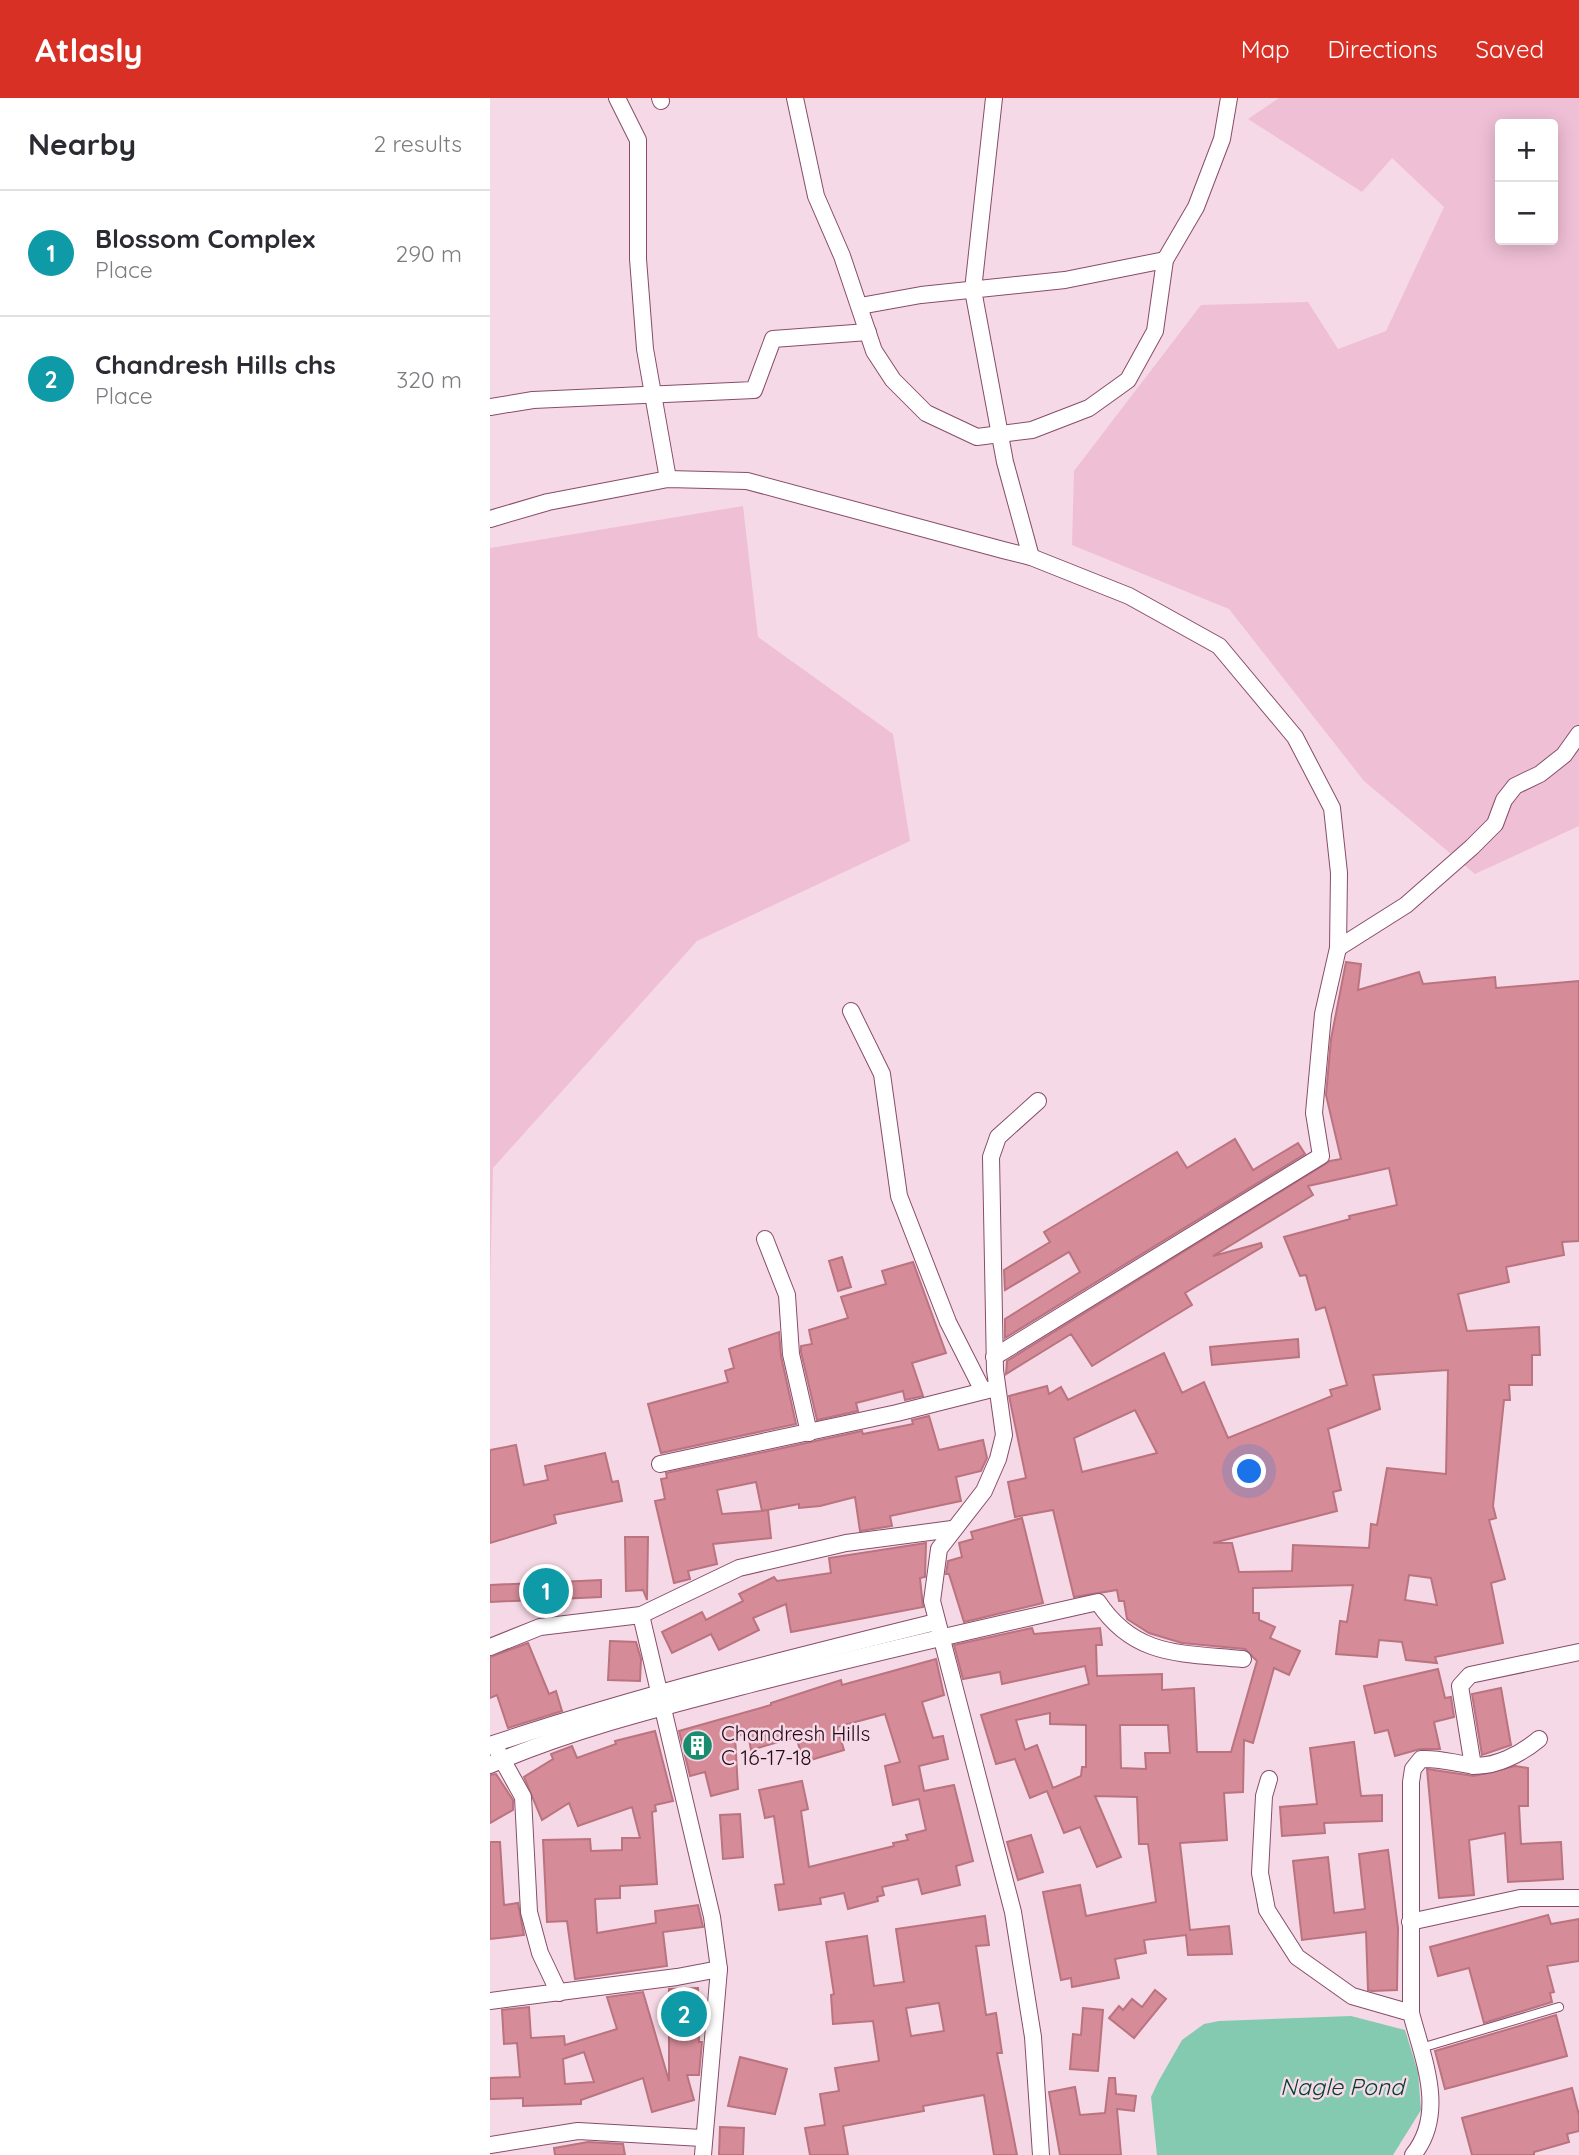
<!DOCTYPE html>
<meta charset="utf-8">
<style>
:root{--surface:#fff;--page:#f7f7f7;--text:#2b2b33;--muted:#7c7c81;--line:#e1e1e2;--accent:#d93025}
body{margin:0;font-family:Quicksand,sans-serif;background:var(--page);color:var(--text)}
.controls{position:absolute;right:21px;top:21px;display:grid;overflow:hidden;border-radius:7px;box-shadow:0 4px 18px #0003}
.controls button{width:63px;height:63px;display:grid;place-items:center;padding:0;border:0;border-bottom:2px solid var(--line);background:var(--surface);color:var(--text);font:35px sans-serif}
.you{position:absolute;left:760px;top:1374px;width:24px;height:24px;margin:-18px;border:5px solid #fff;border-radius:50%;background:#1a73e8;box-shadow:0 0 0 10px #1a73e833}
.badge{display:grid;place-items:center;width:46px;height:46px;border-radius:50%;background:var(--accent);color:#fff;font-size:23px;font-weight:700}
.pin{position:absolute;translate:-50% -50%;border:4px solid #fff;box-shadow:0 2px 7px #0006}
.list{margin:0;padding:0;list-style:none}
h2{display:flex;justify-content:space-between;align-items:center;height:91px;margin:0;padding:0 28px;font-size:30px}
h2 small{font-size:23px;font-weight:400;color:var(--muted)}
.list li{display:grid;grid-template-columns:46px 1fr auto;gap:21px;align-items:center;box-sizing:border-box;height:126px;padding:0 28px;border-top:2px solid var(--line)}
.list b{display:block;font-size:26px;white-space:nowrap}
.list p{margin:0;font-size:23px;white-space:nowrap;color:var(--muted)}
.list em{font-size:23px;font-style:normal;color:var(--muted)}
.map{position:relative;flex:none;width:1089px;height:2057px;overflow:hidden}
header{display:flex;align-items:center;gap:42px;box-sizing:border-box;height:98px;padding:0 35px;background:var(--accent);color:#fff}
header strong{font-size:33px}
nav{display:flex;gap:38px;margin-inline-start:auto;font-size:24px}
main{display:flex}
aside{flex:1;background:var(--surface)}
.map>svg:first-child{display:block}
</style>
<header>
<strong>Atlasly</strong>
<nav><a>Map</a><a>Directions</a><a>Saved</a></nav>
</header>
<main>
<aside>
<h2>Nearby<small>2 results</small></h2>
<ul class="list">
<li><span class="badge" style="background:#0f9aa8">1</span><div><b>Blossom Complex</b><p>Place</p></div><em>290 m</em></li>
<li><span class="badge" style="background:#0f9aa8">2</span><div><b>Chandresh Hills chs</b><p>Place</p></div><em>320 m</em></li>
</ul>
</aside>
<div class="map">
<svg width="1089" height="2057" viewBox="0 0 1089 2057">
<rect width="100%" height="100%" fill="#f6d9e6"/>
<g fill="#efbfd5" fill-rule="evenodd">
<path d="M 789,0 L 1089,0 L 1089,728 L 985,776 L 874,683 L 739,511 L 582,447 L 584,373 L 711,207 L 818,204 L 848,251 L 896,233 L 954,109 L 902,60 L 872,94 L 758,21 ZM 1010,26 L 1063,26 L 1063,142 L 1010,142 Z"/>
<path d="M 253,408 L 268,539 L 403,636 L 420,743 L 207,843 L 3,1070 L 0,1190 L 0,450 Z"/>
</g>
<path fill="#84cab0" d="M 861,1918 L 915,1932 L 928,1974 L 931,2012 L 903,2057 L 667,2057 L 661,1999 L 668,1984 L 692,1942 L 714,1926 L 729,1923 Z"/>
<g fill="#d58c98" stroke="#ba737f" stroke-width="2" fill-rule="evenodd">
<path d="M 856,864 L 871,866 L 868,892 L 929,874 L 933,886 L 1005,879 L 1006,890 L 1089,883 L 1089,1143 L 1072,1144 L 1074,1157 L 1016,1169 L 1019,1184 L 968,1196 L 977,1233 L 1049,1229 L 1050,1257 L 1042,1257 L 1042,1287 L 1019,1287 L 1020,1302 L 1014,1302 L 1003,1408 L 1006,1420 L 999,1422 L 1015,1481 L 1001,1485 L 1013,1545 L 945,1559 L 947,1565 L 916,1562 L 912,1544 L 889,1542 L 887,1559 L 846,1556 L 850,1523 L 857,1524 L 863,1487 L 763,1490 L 763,1515 L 769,1515 L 769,1522 L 785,1529 L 780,1540 L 810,1553 L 799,1577 L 784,1570 L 763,1645 L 754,1642 L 753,1694 L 734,1695 L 737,1742 L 690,1745 L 700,1832 L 739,1828 L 742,1856 L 698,1857 L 696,1837 L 654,1842 L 656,1855 L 625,1861 L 629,1880 L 582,1889 L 581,1880 L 571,1882 L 553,1794 L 590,1787 L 596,1818 L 666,1804 L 658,1746 L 649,1746 L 647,1699 L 605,1698 L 631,1759 L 607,1769 L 590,1729 L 574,1735 L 557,1693 L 540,1700 L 525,1661 L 506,1666 L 491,1617 L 599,1586 L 595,1568 L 512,1586 L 510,1574 L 473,1581 L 464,1547 L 542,1530 L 544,1536 L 610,1530 L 612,1547 L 606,1547 L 607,1578 L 672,1576 L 672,1592 L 704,1590 L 707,1654 L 741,1654 L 767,1563 L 755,1551 L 692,1545 L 659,1535 L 637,1521 L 634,1503 L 629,1503 L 627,1492 L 584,1499 L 563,1412 L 525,1419 L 518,1384 L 536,1380 L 519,1298 L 557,1288 L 559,1296 L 571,1289 L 578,1302 L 674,1255 L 692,1295 L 714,1284 L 738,1340 L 842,1298 L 840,1292 L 857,1287 L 840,1226 L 835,1209 L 826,1212 L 816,1177 L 810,1178 L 794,1139 L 860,1121 L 859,1118 L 907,1107 L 899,1070 L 818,1088 L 823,1097 L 723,1158 L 771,1145 L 772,1149 L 695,1195 L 702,1207 L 602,1268 L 581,1236 L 516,1276 L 517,1263 L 840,1063 L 851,1061 L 836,997 L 841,941 ZM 958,1272 L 956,1376 L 897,1370 L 887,1427 L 881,1426 L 879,1450 L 803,1447 L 802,1473 L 749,1474 L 742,1445 L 723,1445 L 847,1413 L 843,1394 L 851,1392 L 838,1331 L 890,1311 L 883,1277 ZM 645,1312 L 667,1355 L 592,1374 L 584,1340 ZM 919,1477 L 941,1480 L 947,1507 L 915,1502 ZM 560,1615 L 560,1626 L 596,1627 L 596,1669 L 592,1669 L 591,1678 L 563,1690 L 547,1647 L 535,1652 L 526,1622 ZM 630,1627 L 678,1627 L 680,1655 L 655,1655 L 656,1671 L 631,1670 Z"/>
<path d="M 745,1041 L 763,1072 L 808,1045 L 815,1056 L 515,1240 L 515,1221 L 590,1174 L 579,1154 L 515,1192 L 514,1172 L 560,1144 L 554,1134 L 687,1054 L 697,1070 Z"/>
<path d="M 352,1159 L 361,1189 L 348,1193 L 339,1163 Z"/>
<path d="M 423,1164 L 456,1255 L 422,1265 L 433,1298 L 415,1302 L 413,1293 L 366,1305 L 368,1313 L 327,1322 L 311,1254 L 311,1248 L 322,1246 L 319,1232 L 358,1220 L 351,1199 L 396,1186 L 392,1173 Z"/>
<path d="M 289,1234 L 291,1258 L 306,1326 L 171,1355 L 158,1306 L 238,1284 L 235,1273 L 244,1270 L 239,1251 Z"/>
<path d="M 808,1241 L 809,1259 L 722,1267 L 720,1249 Z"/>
<path d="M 439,1318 L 449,1352 L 493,1342 L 497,1360 L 491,1373 L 466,1379 L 471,1403 L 400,1418 L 402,1428 L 370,1433 L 365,1399 L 330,1408 L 309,1410 L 309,1406 L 272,1413 L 278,1412 L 281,1440 L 223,1446 L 227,1466 L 198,1473 L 200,1481 L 184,1485 L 165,1403 L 175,1401 L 171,1381 L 177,1380 L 176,1375 L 372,1333 L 373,1336 L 423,1326 L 422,1322 ZM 266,1384 L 272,1413 L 232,1416 L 227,1392 Z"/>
<path d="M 26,1347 L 34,1387 L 58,1382 L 55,1368 L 115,1355 L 122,1384 L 128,1383 L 132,1403 L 64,1417 L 66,1425 L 0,1445 L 0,1352 Z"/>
<path d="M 532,1420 L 553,1505 L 474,1524 L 459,1476 L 456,1476 L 458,1463 L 472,1459 L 469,1445 L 483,1441 L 481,1434 Z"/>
<path d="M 135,1439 L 158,1439 L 157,1502 L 153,1492 L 136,1493 Z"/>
<path d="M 436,1445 L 435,1479 L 430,1480 L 433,1509 L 301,1534 L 296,1506 L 263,1520 L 269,1532 L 229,1552 L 221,1536 L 182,1555 L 172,1534 L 212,1514 L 216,1522 L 253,1503 L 249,1496 L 284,1479 L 287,1483 L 341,1475 L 339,1460 Z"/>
<path d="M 111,1482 L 111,1499 L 0,1504 L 0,1487 Z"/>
<path d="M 120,1543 L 146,1544 L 151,1561 L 150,1583 L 118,1582 Z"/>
<path d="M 38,1545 L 59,1596 L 66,1593 L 72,1613 L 18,1630 L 7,1597 L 0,1600 L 0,1559 Z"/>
<path d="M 446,1561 L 454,1597 L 432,1604 L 443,1640 L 453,1638 L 458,1661 L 429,1668 L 434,1693 L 464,1687 L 483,1763 L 466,1768 L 470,1787 L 432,1796 L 428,1781 L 392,1789 L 394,1797 L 387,1799 L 388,1803 L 358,1811 L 354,1795 L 330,1800 L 331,1806 L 289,1812 L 285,1787 L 294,1786 L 284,1718 L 275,1720 L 269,1692 L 312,1683 L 318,1711 L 311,1713 L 319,1769 L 404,1748 L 403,1745 L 418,1742 L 416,1737 L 436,1732 L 429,1701 L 403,1707 L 395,1668 L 410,1664 L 395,1616 L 347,1629 L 354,1652 L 314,1664 L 306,1639 L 261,1652 L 258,1636 L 245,1638 L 248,1691 L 221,1698 L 215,1674 L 200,1678 L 189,1633 L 281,1607 L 281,1605 L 351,1582 L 352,1587 Z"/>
<path d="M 948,1571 L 955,1600 L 961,1599 L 964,1619 L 944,1624 L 950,1651 L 930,1651 L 905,1658 L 898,1632 L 885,1635 L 874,1588 Z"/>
<path d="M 1011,1590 L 1021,1647 L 992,1657 L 982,1596 Z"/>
<path d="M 165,1633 L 183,1703 L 165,1707 L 166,1713 L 162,1714 L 167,1786 L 130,1788 L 130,1800 L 105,1801 L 107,1835 L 166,1825 L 165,1813 L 208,1807 L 213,1829 L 173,1834 L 177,1868 L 85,1881 L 77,1823 L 57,1824 L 53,1742 L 100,1741 L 101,1753 L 132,1752 L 132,1740 L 150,1740 L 142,1709 L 88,1728 L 79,1705 L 52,1722 L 34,1679 L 63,1661 L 61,1656 L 82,1648 L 87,1660 L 126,1646 L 125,1643 Z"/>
<path d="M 864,1644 L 871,1698 L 892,1697 L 892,1723 L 834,1725 L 835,1735 L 792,1738 L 790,1709 L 827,1706 L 820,1650 Z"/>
<path d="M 1025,1668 L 1038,1670 L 1038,1708 L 1029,1708 L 1031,1746 L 1071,1744 L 1073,1781 L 1018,1784 L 1015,1735 L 979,1742 L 984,1797 L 949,1800 L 937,1671 L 984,1678 Z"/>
<path d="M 6,1676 L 23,1702 L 23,1712 L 0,1725 L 0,1677 Z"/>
<path d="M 250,1716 L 253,1759 L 233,1761 L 230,1717 Z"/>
<path d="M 541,1737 L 553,1774 L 528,1782 L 517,1744 Z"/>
<path d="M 0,1744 L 10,1744 L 14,1807 L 28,1805 L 34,1837 L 0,1841 Z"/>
<path d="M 898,1752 L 908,1830 L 907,1892 L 882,1893 L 878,1892 L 876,1834 L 812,1842 L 803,1763 L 838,1759 L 844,1815 L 875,1811 L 869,1756 Z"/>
<path d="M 1058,1817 L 1061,1826 L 1089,1821 L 1089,1863 L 1057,1868 L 1064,1894 L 1060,1895 L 1062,1904 L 994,1925 L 979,1870 L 948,1878 L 940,1849 Z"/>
<path d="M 495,1818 L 499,1847 L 486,1848 L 496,1917 L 506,1915 L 512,1955 L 507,1955 L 527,2057 L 504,2057 L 494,1997 L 433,2008 L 434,2013 L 353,2028 L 358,2057 L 320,2057 L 315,2030 L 335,2027 L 330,1996 L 349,1993 L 345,1970 L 389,1963 L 383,1923 L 343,1926 L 341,1897 L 344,1896 L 336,1844 L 377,1838 L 384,1888 L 414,1884 L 406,1831 ZM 449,1905 L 454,1933 L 421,1938 L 416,1910 Z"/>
<path d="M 208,1890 L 209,1944 L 212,1944 L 209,1977 L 197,1977 L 204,2002 L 162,2014 L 153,1980 L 91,2002 L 91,2006 L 33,2008 L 33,2000 L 0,2001 L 0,1980 L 30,1979 L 27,1945 L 14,1946 L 12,1912 L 39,1909 L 41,1940 L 74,1938 L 75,1947 L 127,1931 L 117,1899 L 153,1894 L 179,1983 L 179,1891 ZM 94,1954 L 104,1984 L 75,1986 L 73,1961 Z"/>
<path d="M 665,1892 L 676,1901 L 644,1940 L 619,1920 L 629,1908 L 633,1912 L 642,1901 L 652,1909 Z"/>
<path d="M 593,1910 L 613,1912 L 608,1973 L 580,1971 L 583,1936 L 591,1937 Z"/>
<path d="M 1066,1917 L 1077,1958 L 955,1991 L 945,1953 Z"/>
<path d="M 250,1959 L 297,1971 L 285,2016 L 238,2008 Z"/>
<path d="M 619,1980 L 625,1980 L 626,1996 L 646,1998 L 644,2013 L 627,2011 L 631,2057 L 570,2057 L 559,1994 L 585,1989 L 590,2017 L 615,2015 Z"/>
<path d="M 1082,1990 L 1089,2017 L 1089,2033 L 1077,2036 L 1079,2044 L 1044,2054 L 1044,2057 L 982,2057 L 972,2020 Z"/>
<path d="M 230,2029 L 254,2030 L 253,2057 L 229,2057 Z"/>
<path d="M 98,2044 L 133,2046 L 135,2057 L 65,2057 L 64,2050 Z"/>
</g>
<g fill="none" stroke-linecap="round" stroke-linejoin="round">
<defs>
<path id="lane" d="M 931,1950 L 1069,1909"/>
<g id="street">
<path d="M 127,0 L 148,42 L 148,161 L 155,251 L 178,381"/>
<path d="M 170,0 L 171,3"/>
<path d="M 305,0 L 326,98 L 352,158 L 384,253 L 403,282 L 436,315 L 487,339 L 542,332 L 599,310 L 638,282 L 665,233 L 675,162 L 706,109 L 732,41 L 739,0"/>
<path d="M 504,0 L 483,192 L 515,364 L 541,459"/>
<path d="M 370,208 L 431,197 L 575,182 L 675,162"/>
<path d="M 0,309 L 43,302 L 264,292 L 283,241 L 378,234"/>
<path d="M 0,421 L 58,404 L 178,381 L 257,383 L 513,452 L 541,459 L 639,498 L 729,548 L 805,639 L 842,710 L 849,775 L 848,850 L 833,916 L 824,1015 L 831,1058 L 504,1259"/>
<path d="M 848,850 L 916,807 L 982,749 L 1005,726 L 1014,702 L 1025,688 L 1050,676 L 1074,657 L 1089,636"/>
<path d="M 361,913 L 392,976 L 409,1098 L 458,1224 L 493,1293"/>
<path d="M 548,1003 L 508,1039 L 501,1059 L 505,1272 L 514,1337 L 508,1361 L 494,1393 L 449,1451 L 442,1503 L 523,1814 L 543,1939 L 551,2057"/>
<path d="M 275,1141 L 297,1197 L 301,1256 L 319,1335"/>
<path d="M 170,1366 L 407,1315 L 502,1291"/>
<path d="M 151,1517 L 222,1819 L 229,1871 L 213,2057"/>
<path d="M 0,1549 L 50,1529 L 151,1517 L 249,1470 L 356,1445 L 462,1431"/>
<path d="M 0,1647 C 146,1598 296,1561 446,1524"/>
<path d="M 8,1654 L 33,1699 L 39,1814 L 50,1855 L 69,1895"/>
<path d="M 0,1667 C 88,1629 181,1607 273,1583 C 384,1555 496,1529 608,1504 C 645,1560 693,1555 753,1561"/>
<path d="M 983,1668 L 970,1588 L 980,1577 L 1089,1554"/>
<path d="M 779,1681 L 774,1698 L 770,1775 L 777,1812 L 807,1859 L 862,1898 L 921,1915 C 933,1961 957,2015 923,2057"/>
<path d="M 920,1824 L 1030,1800 L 1089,1800"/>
<path d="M 0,1903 L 187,1879 L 229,1871"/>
<path d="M 921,1915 L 921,1684 L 923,1671 L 931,1661 C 949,1660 963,1665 980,1667 C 1004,1671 1032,1655 1049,1641"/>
<path d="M 0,2047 L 88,2033 L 212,2040"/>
</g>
</defs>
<use href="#lane" stroke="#884c6b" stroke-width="10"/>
<use href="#street" stroke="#884c6b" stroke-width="18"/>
<use href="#lane" stroke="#fff" stroke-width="8"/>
<use href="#street" stroke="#fff" stroke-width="16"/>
</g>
<defs>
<symbol id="building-disc" viewBox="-11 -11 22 22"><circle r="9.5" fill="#198c6d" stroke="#f6d9e6"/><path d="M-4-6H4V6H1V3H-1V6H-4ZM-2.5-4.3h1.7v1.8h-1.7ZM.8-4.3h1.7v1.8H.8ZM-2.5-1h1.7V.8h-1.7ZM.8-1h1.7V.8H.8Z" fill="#fff"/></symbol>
</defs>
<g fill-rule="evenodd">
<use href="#building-disc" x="190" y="1630" width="35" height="35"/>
</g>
<g text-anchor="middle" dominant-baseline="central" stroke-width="5" stroke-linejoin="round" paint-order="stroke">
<g font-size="21" fill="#220a17" stroke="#f6d9e6" text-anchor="start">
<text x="231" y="1635">Chandresh Hills<tspan x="231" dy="24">C 16-17-18</tspan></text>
</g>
<g font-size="23" font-style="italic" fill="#003e2e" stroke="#f6d9e6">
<text x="852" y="1988">Nagle Pond</text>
</g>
</g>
</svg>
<div class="controls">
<button>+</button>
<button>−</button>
</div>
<div class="you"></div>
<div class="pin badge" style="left:56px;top:1493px;background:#0f9aa8">1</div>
<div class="pin badge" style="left:194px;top:1916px;background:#0f9aa8">2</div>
</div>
</main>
